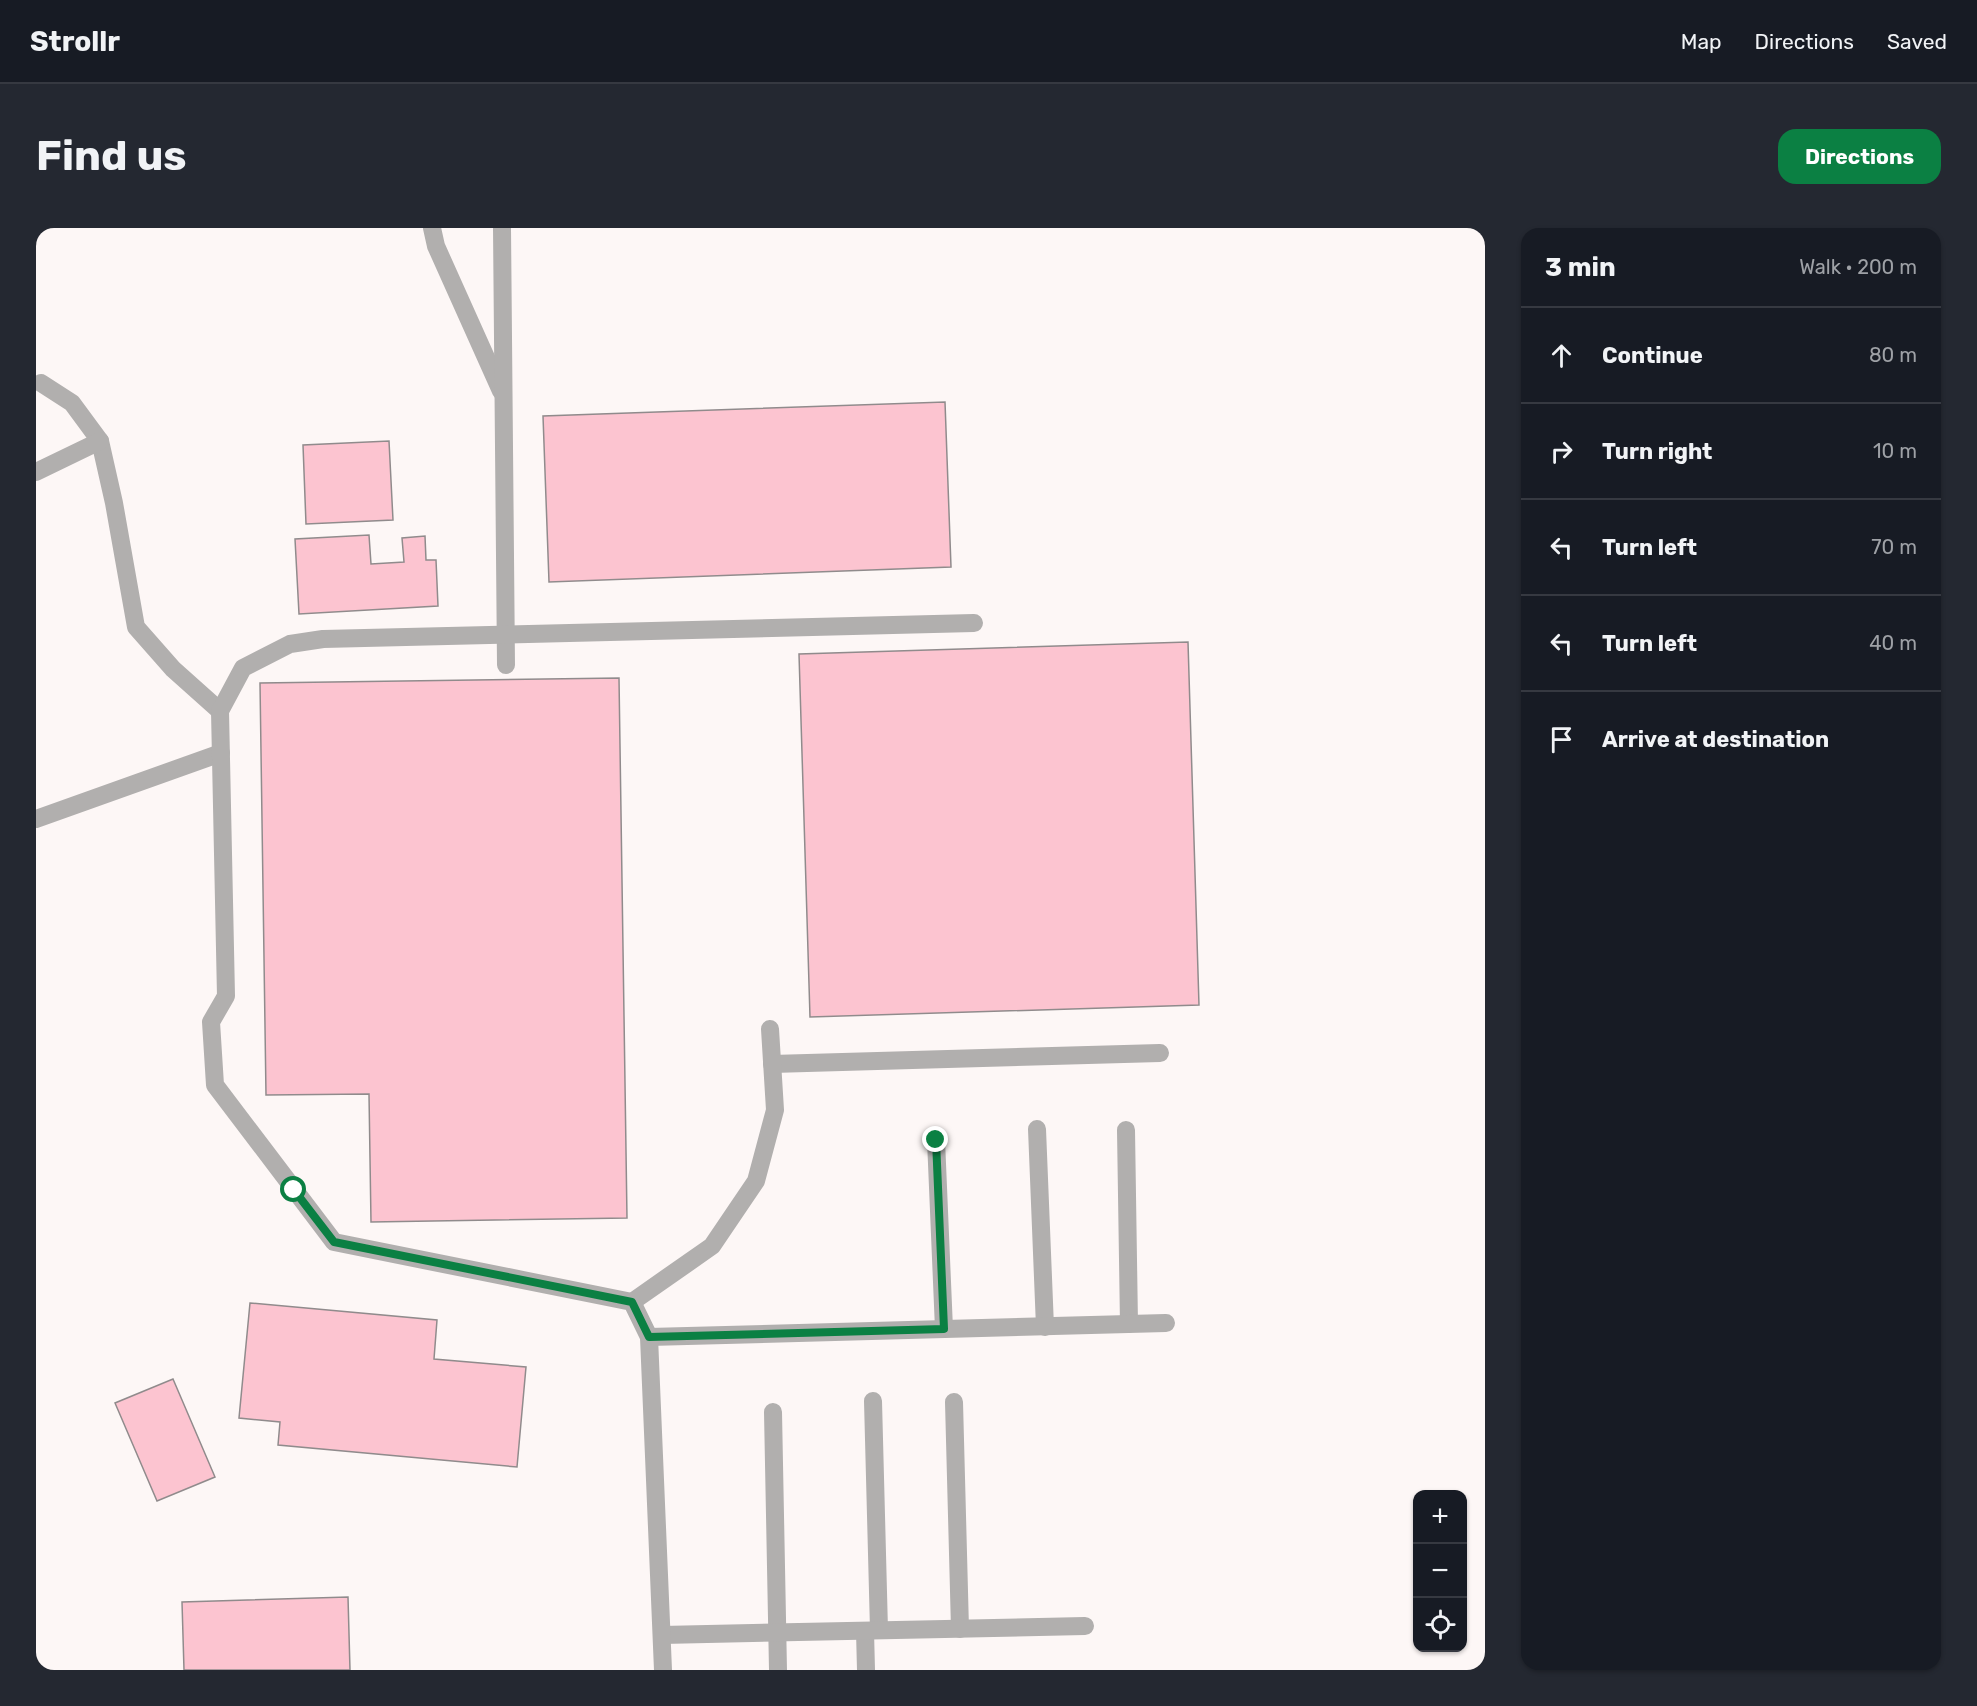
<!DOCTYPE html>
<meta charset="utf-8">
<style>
:root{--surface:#171b24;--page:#242831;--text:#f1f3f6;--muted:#9ea1a6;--line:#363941;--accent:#0b8043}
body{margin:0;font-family:Rubik,sans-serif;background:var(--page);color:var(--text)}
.controls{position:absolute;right:18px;bottom:18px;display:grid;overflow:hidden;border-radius:12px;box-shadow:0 2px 4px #0004}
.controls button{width:54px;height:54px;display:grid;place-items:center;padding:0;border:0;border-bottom:2px solid var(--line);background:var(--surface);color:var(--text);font:30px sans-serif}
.stop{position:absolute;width:18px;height:18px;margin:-14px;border:4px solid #0b8043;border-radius:50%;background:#fff}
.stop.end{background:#0b8043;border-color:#fff;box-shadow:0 2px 6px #0008}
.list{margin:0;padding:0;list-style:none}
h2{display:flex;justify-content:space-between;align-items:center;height:78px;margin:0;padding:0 24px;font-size:26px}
h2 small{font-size:20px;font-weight:400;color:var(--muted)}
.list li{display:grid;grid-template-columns:39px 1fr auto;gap:18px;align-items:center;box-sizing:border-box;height:96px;padding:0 24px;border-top:2px solid var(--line)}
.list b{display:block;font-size:22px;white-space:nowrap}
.list em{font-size:20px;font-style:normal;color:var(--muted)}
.icon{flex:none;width:33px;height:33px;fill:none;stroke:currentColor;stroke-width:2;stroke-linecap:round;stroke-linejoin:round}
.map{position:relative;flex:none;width:1449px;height:1442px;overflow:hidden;border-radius:18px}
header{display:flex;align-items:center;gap:36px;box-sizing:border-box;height:84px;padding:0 30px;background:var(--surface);border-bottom:2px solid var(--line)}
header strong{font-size:28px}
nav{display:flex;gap:33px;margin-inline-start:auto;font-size:21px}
.intro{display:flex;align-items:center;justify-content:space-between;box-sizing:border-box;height:144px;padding:0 36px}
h1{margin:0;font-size:42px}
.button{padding:15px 27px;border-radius:18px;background:var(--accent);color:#fff;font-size:21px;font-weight:700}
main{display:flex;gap:36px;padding:0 36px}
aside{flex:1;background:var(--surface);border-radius:18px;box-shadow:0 2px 4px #0004}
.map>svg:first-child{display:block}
</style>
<header>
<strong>Strollr</strong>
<nav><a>Map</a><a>Directions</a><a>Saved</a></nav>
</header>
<div class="intro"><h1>Find us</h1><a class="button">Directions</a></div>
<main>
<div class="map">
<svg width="1449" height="1442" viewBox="0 0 1449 1442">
<rect width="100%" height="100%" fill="#fdf7f6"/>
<g fill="#fcc4d0" stroke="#908b8c" stroke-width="1.5">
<path d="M 909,174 L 915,339 L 513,354 L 507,188 Z"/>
<path d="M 353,213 L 357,292 L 270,296 L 267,217 Z"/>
<path d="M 333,307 L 335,336 L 368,334 L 366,310 L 389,308 L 390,332 L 400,332 L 402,378 L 263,386 L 259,311 Z"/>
<path d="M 1152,414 L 1163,777 L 774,789 L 763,426 Z"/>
<path d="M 583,450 L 591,990 L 335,994 L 333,866 L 230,867 L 224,455 Z"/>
<path d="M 214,1075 L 401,1092 L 398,1131 L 490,1139 L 481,1239 L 242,1217 L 244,1194 L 203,1190 Z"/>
<path d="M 137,1151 L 179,1249 L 121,1273 L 79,1175 Z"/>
<path d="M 312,1369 L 314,1442 L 148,1442 L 146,1374 Z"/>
</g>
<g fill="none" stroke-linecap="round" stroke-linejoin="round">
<g stroke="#b1afae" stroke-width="18">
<path d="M 396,0 L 400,18 L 465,163"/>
<path d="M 466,0 L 470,437"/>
<path d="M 5,155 L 36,175 L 64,213 L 78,275 L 100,399 L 137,441 L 184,483"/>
<path d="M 0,244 L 64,213"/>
<path d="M 0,591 L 185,525"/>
<path d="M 736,836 L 1124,825"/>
<path d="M 1001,901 L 1009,1099"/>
<path d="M 1090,902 L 1093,1096"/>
<path d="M 900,912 L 908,1101"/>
<path d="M 596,1074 L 676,1018 L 720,953 L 739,882 L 734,801"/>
<path d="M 613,1109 L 1130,1095"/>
<path d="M 837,1173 L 843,1402"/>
<path d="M 918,1174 L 924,1401"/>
<path d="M 737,1184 L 742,1442"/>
<path d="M 829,1403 L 830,1442"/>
<path d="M 626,1407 L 1049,1398"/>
<path d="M 627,1442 L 613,1109 L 596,1074 L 298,1014 L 179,857 L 175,794 L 190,768 L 184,483 L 207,440 L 254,416 L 287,411 L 938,395"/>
</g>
</g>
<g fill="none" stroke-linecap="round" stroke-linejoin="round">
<path stroke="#0b8043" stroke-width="8" d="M 258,962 L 298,1014 L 596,1074 L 613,1109 L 908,1101 L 900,912"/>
</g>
</svg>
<div class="controls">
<button>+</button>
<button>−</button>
<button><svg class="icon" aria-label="locate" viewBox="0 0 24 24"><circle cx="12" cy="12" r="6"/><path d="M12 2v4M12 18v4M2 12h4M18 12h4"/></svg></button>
</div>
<div class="stop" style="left:258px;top:962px"></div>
<div class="stop end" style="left:900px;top:912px"></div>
</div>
<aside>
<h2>3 min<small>Walk · 200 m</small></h2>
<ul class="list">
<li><svg class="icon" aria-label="ahead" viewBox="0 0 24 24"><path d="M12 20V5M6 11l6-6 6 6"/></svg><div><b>Continue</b></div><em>80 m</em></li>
<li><svg class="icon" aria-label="right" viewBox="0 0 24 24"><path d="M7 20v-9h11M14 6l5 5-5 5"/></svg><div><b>Turn right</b></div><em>10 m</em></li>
<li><svg class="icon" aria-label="left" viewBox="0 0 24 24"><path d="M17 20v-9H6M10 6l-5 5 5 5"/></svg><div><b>Turn left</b></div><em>70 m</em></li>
<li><svg class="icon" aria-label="left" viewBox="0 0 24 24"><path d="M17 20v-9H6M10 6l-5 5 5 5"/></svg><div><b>Turn left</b></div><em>40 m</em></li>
<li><svg class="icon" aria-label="arrive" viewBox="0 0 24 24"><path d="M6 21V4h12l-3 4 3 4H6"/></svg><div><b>Arrive at destination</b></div></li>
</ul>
</aside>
</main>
